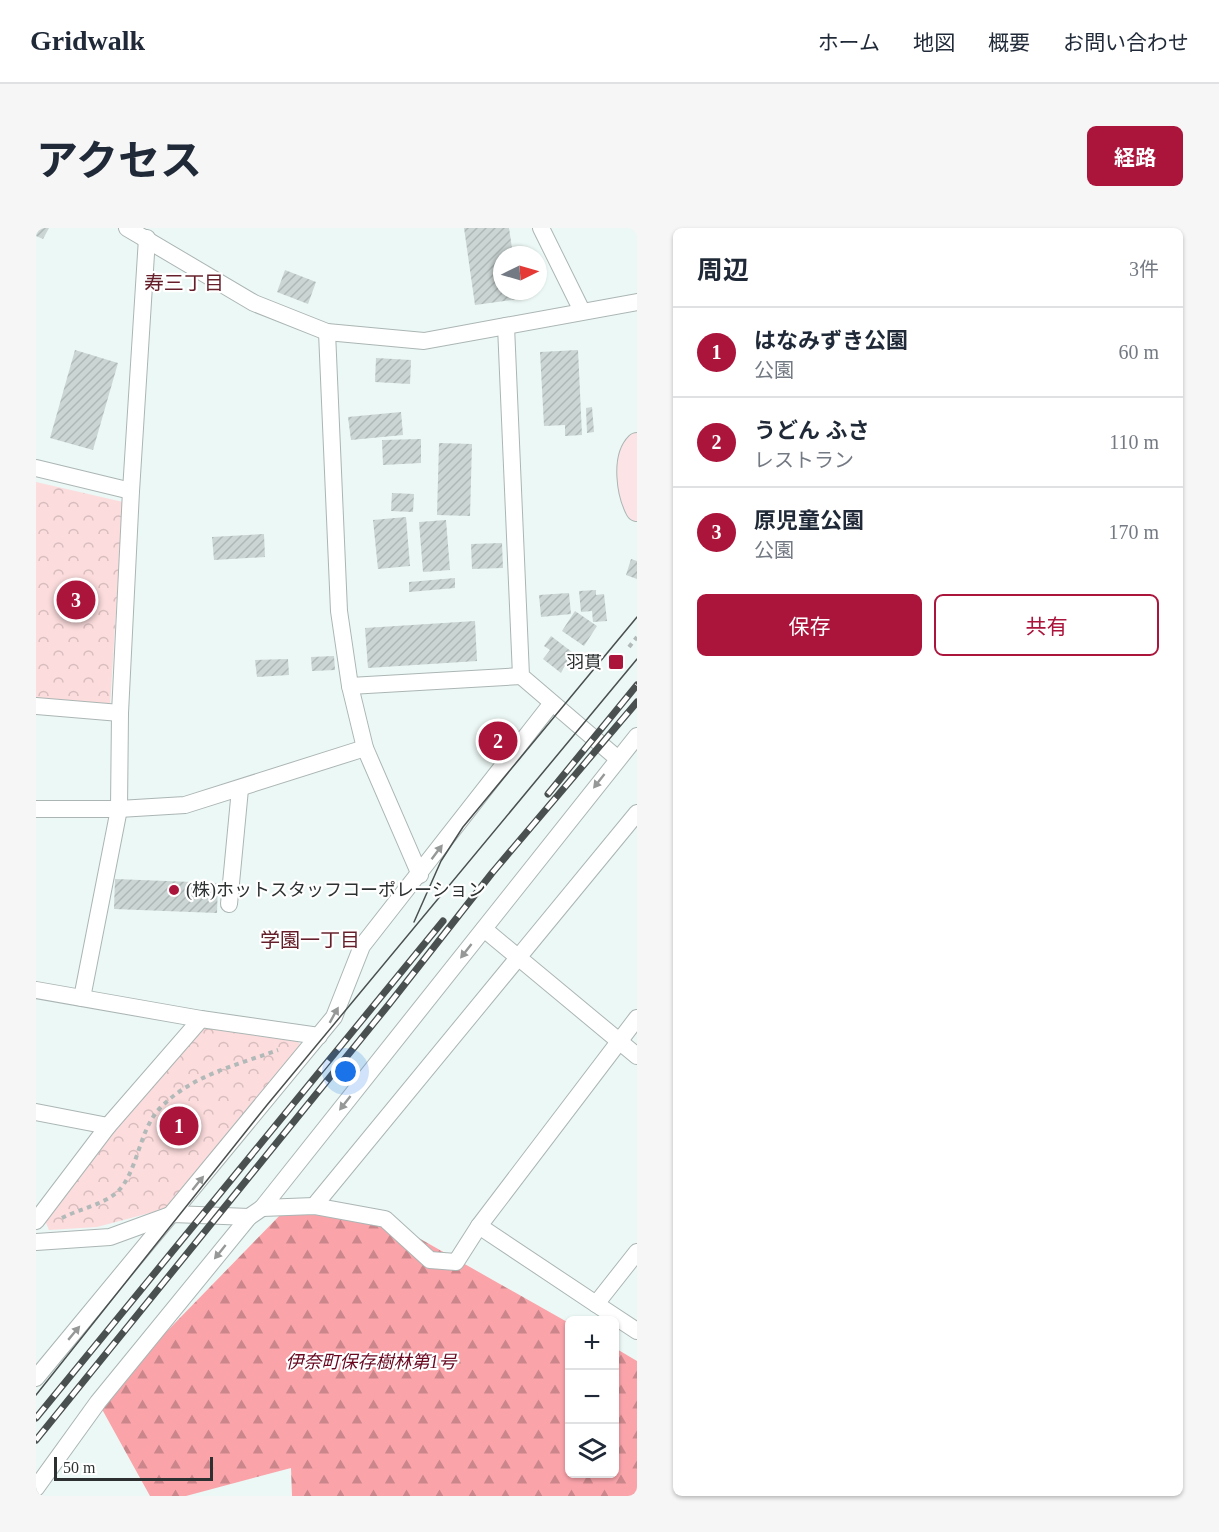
<!DOCTYPE html>
<html lang="ja">
<meta charset="utf-8">
<style>
:root{--surface:#fff;--page:#f6f6f7;--text:#1f2937;--muted:#747a83;--line:#e0e1e3;--accent:#ab153c}
body{margin:0;font-family:"Times New Roman","Noto Sans JP",serif;background:var(--page);color:var(--text)}
.controls{position:absolute;right:18px;bottom:18px;display:grid;overflow:hidden;border-radius:9px;box-shadow:0 2px 4px #0004}
.controls button{width:54px;height:54px;display:grid;place-items:center;padding:0;border:0;border-bottom:2px solid var(--line);background:var(--surface);color:var(--text);font:30px sans-serif}
.compass{position:absolute;left:457px;top:18px;width:54px;height:54px;border-radius:50%;background:var(--surface);box-shadow:0 2px 4px #0004;rotate:85deg}
.scale{position:absolute;left:18px;bottom:15px;width:159px;box-sizing:border-box;padding-left:6px;border:3px solid #2c3030;border-top:0;font-size:16px;line-height:21px;white-space:nowrap;color:#2c3030;-webkit-text-stroke:4px #fff;paint-order:stroke}
.you{position:absolute;left:310px;top:844px;width:21px;height:21px;margin:-15px;border:4px solid #fff;border-radius:50%;background:#1a73e8;box-shadow:0 0 0 9px #1a73e833}
.badge{display:grid;place-items:center;width:39px;height:39px;border-radius:50%;background:var(--accent);color:#fff;font-size:20px;font-weight:700}
.pin{position:absolute;translate:-50% -50%;border:3px solid #fff;box-shadow:0 2px 6px #0006}
.list{margin:0;padding:0;list-style:none}
h2{display:flex;justify-content:space-between;align-items:center;height:78px;margin:0;padding:0 24px;font-size:26px}
h2 small{font-size:20px;font-weight:400;color:var(--muted)}
.list li{display:grid;grid-template-columns:39px 1fr auto;gap:18px;align-items:center;box-sizing:border-box;height:90px;padding:0 24px;border-top:2px solid var(--line)}
.list b{display:block;font-size:22px;white-space:nowrap}
.list p{margin:0;font-size:20px;white-space:nowrap;color:var(--muted)}
.list em{font-size:20px;font-style:normal;color:var(--muted)}
.actions{display:flex;gap:12px;padding:18px 24px}
.actions a{flex:1;padding:14px 0;border:2px solid var(--accent);border-radius:9px;text-align:center;font-size:21px;color:var(--accent)}
.actions .main{background:var(--accent);color:#fff}
.icon{flex:none;width:33px;height:33px;fill:none;stroke:currentColor;stroke-width:2;stroke-linecap:round;stroke-linejoin:round}
.map{position:relative;flex:none;width:601px;height:1268px;overflow:hidden;border-radius:9px}
header{display:flex;align-items:center;gap:36px;box-sizing:border-box;height:84px;padding:0 30px;background:var(--surface);border-bottom:2px solid var(--line)}
header strong{font-size:28px}
nav{display:flex;gap:33px;margin-inline-start:auto;font-size:21px}
.intro{display:flex;align-items:center;justify-content:space-between;box-sizing:border-box;height:144px;padding:0 36px}
h1{margin:0;font-size:42px}
.button{padding:15px 27px;border-radius:9px;background:var(--accent);color:#fff;font-size:21px;font-weight:700}
main{display:flex;gap:36px;padding:0 36px}
aside{flex:1;background:var(--surface);border-radius:9px;box-shadow:0 2px 4px #0004}
.map>svg:first-child{display:block}
</style>
<header>
<strong>Gridwalk</strong>
<nav><a>ホーム</a><a>地図</a><a>概要</a><a>お問い合わせ</a></nav>
</header>
<div class="intro"><h1>アクセス</h1><a class="button">経路</a></div>
<main>
<div class="map">
<svg width="601" height="1268" viewBox="0 0 601 1268">
<defs>
<pattern id="forest-firs" width="22" height="20" patternUnits="userSpaceOnUse" patternTransform="scale(1.5)"><rect width="22" height="20" fill="#faa4aa"/><path d="M5 1l3.5 6h-7zM16 11l3.5 6h-7z" fill="#cb868b"/></pattern>
<pattern id="park-crowns" width="20" height="18" patternUnits="userSpaceOnUse" patternTransform="scale(1.5)"><rect width="20" height="18" fill="#fcdcdd"/><path d="M2 6a3 3 0 1 1 6 0M12 15a3 3 0 1 1 6 0" fill="none" stroke="#d8bdbe"/></pattern>
<pattern id="building-hatch" width="6" height="6" patternUnits="userSpaceOnUse" patternTransform="scale(1.5)"><rect width="6" height="6" fill="#cbd6d4"/><path d="M-1 1l2-2M0 6l6-6M5 7l2-2" fill="none" stroke="#aeb8b6"/></pattern>
</defs>
<rect width="100%" height="100%" fill="#ecf8f5"/>
<path fill="url(#forest-firs)" d="M 250,981 L 349,991 L 533,1095 L 534,1246 L 578,1246 L 579,1120 L 601,1133 L 601,1268 L 256,1268 L 255,1240 L 150,1268 L 114,1268 L 62,1174 Z"/>
<g fill="url(#park-crowns)">
<path d="M 0,254 L 87,274 L 74,478 L 0,470 Z"/>
<path d="M 177,798 L 259,811 L 266,818 L 140,978 L 61,999 L 13,1002 L 8,990 L 162,802 Z"/>
</g>
<g fill="url(#building-hatch)">
<path d="M 0,0 L 13,0 L 7,11 L 0,8 Z"/>
<path d="M 428,0 L 473,0 L 477,27 L 466,27 L 466,63 L 482,63 L 483,71 L 439,77 Z"/>
<path d="M 249,42 L 280,54 L 272,76 L 241,64 Z"/>
<path d="M 39,122 L 82,135 L 57,222 L 14,210 Z"/>
<path d="M 542,122 L 546,207 L 529,208 L 529,197 L 508,198 L 504,124 Z"/>
<path d="M 340,130 L 375,132 L 374,156 L 339,154 Z"/>
<path d="M 556,179 L 558,204 L 551,205 L 550,180 Z"/>
<path d="M 365,184 L 367,207 L 315,212 L 312,189 Z"/>
<path d="M 385,211 L 385,235 L 347,237 L 346,212 Z"/>
<path d="M 403,215 L 436,216 L 434,288 L 401,287 Z"/>
<path d="M 356,265 L 378,266 L 377,284 L 355,283 Z"/>
<path d="M 370,289 L 374,338 L 342,341 L 337,292 Z"/>
<path d="M 410,292 L 414,342 L 387,344 L 383,294 Z"/>
<path d="M 228,306 L 229,329 L 178,332 L 176,309 Z"/>
<path d="M 466,315 L 467,340 L 436,341 L 435,316 Z"/>
<path d="M 595,331 L 601,333 L 601,351 L 590,347 Z"/>
<path d="M 419,350 L 419,360 L 373,364 L 373,354 Z"/>
<path d="M 560,362 L 560,367 L 568,366 L 571,393 L 557,394 L 556,383 L 545,384 L 543,363 Z"/>
<path d="M 533,365 L 535,386 L 505,389 L 503,367 Z"/>
<path d="M 539,383 L 561,398 L 548,418 L 526,403 Z"/>
<path d="M 439,393 L 441,433 L 332,440 L 329,400 Z"/>
<path d="M 515,408 L 536,424 L 525,445 L 507,431 L 514,422 L 508,418 Z"/>
<path d="M 298,428 L 299,442 L 276,443 L 275,429 Z"/>
<path d="M 252,431 L 253,447 L 221,449 L 219,432 Z"/>
<path d="M 466,496 L 475,504 L 456,530 L 449,521 Z"/>
<path d="M 79,651 L 182,655 L 181,685 L 78,681 Z"/>
</g>
<g fill="none" stroke-linecap="round" stroke-linejoin="round">
<defs>
<g id="street">
<path d="M 91,0 L 218,75 L 291,104 L 388,113 L 601,74"/>
<path d="M 505,0 L 546,83"/>
<path d="M 470,98 L 485,448 L 581,530"/>
<path d="M 291,104 L 303,383 L 314,458 L 329,520 L 384,647"/>
<path d="M 0,240 L 95,263"/>
<path d="M 314,458 L 485,448"/>
<path d="M 0,478 L 84,485"/>
<path d="M 0,581 L 83,581 L 149,577 L 329,520"/>
<path d="M 193,676 L 204,561"/>
<path d="M 448,701 L 601,828"/>
<path d="M 0,762 L 165,791 L 283,808"/>
<path d="M 46,770 L 83,581 L 84,485 L 95,263 L 111,10"/>
<path d="M 0,884 L 72,898"/>
<path d="M 278,978 L 601,585"/>
<path d="M 226,980 L 278,978 L 349,991 L 394,1032 L 420,1034 L 443,998 L 601,790"/>
<path d="M 0,993 L 72,898 L 165,791"/>
<path d="M 443,998 L 560,1076"/>
<path d="M 0,1014 L 74,1009 L 137,986 L 213,989"/>
<path d="M 601,1024 L 560,1076 L 601,1103"/>
<path d="M 0,1150 L 298,789 L 326,718 L 516,475"/>
<path d="M 0,1260 L 62,1174 L 213,989 L 226,980 L 601,508"/>
</g>
<path id="secondary" d="M 601,216 C 587,230 592,265 601,282"/>
</defs>
<use href="#street" stroke="#abb6b4" stroke-width="18"/>
<use href="#secondary" stroke="#abb6b4" stroke-width="24"/>
<g stroke="#b1bab8" stroke-width="4" stroke-dasharray="4.5 4.5" stroke-linecap="butt">
<path d="M 593,419 L 601,409"/>
<path d="M 26,990 C 43,981 66,977 80,965 C 102,946 102,903 124,880 C 156,847 201,837 242,822"/>
</g>
<use href="#street" stroke="#fff" stroke-width="16"/>
<use href="#secondary" stroke="#fce3e5" stroke-width="22"/>
<g stroke="#4a4f4f" stroke-width="1.5">
<path d="M 378,694 L 405,633 L 427,599 L 601,389"/>
<path d="M 0,1167 L 231,877 L 601,431"/>
</g>
<defs>
<g id="rail">
<path d="M 512,566 L 601,457"/>
<path d="M 0,1190 L 407,693"/>
<path d="M 0,1212 L 354,775 L 456,645 L 601,474"/>
</g>
</defs>
<use href="#rail" stroke="#4a4f4f" stroke-width="7"/>
<use href="#rail" stroke="#fff" stroke-width="4.5" stroke-dasharray="14" stroke-linecap="butt"/>
</g>
<defs><path id="oneway-solid" d="M-6-.8H1V-3.2L6.5 0L1 3.2V.8H-6Z" transform="scale(1.5)"/></defs>
<g fill="#969898">
<use href="#oneway-solid" transform="translate(563 553) rotate(128)"/>
<use href="#oneway-solid" transform="translate(401 624) rotate(-53)"/>
<use href="#oneway-solid" transform="translate(430 723) rotate(128)"/>
<use href="#oneway-solid" transform="translate(298 787) rotate(-61)"/>
<use href="#oneway-solid" transform="translate(309 875) rotate(128)"/>
<use href="#oneway-solid" transform="translate(162 955) rotate(-51)"/>
<use href="#oneway-solid" transform="translate(184 1024) rotate(129)"/>
<use href="#oneway-solid" transform="translate(38 1105) rotate(-50)"/>
</g>
<g fill="#ab153c" stroke="#fff" stroke-width="2">
<rect x="572" y="426" width="16" height="16" rx="3"/>
<circle cx="138" cy="662" r="6"/>
</g>
<g text-anchor="middle" dominant-baseline="central" stroke-width="4.5" stroke-linejoin="round" paint-order="stroke">
<g font-size="18" fill="#2c3030" stroke="#fff" text-anchor="end">
<text x="566" y="434">羽貫</text>
<text x="150" y="662" text-anchor="start">(株)ホットスタッフコーポレーション</text>
</g>
<g font-size="18" font-style="italic" fill="#680821" stroke="#fff">
<text x="335" y="1134">伊奈町保存樹林第1号</text>
</g>
<g font-size="20" fill="#651f2a" stroke="#fff">
<text x="148" y="55">寿三丁目</text>
<text x="274" y="712">学園一丁目</text>
</g>
</g>
</svg>
<div class="controls">
<button>+</button>
<button>−</button>
<button><svg class="icon" aria-label="layers" viewBox="0 0 24 24"><path d="M12 4l9 5-9 5-9-5zM3 14l9 5 9-5"/></svg></button>
</div>
<svg class="compass" viewBox="-18 -18 36 36"><path d="M0-13l5 13h-10z" fill="#e53935"/><path d="M0 13l5-13h-10z" fill="#747a83"/></svg>
<div class="scale">50 m</div>
<div class="you"></div>
<div class="pin badge" style="left:143px;top:898px">1</div>
<div class="pin badge" style="left:462px;top:513px">2</div>
<div class="pin badge" style="left:40px;top:372px">3</div>
</div>
<aside>
<h2>周辺<small>3件</small></h2>
<ul class="list">
<li><span class="badge">1</span><div><b>はなみずき公園</b><p>公園</p></div><em>60 m</em></li>
<li><span class="badge">2</span><div><b>うどん ふさ</b><p>レストラン</p></div><em>110 m</em></li>
<li><span class="badge">3</span><div><b>原児童公園</b><p>公園</p></div><em>170 m</em></li>
</ul>
<div class="actions"><a class="main">保存</a><a>共有</a></div>
</aside>
</main>
